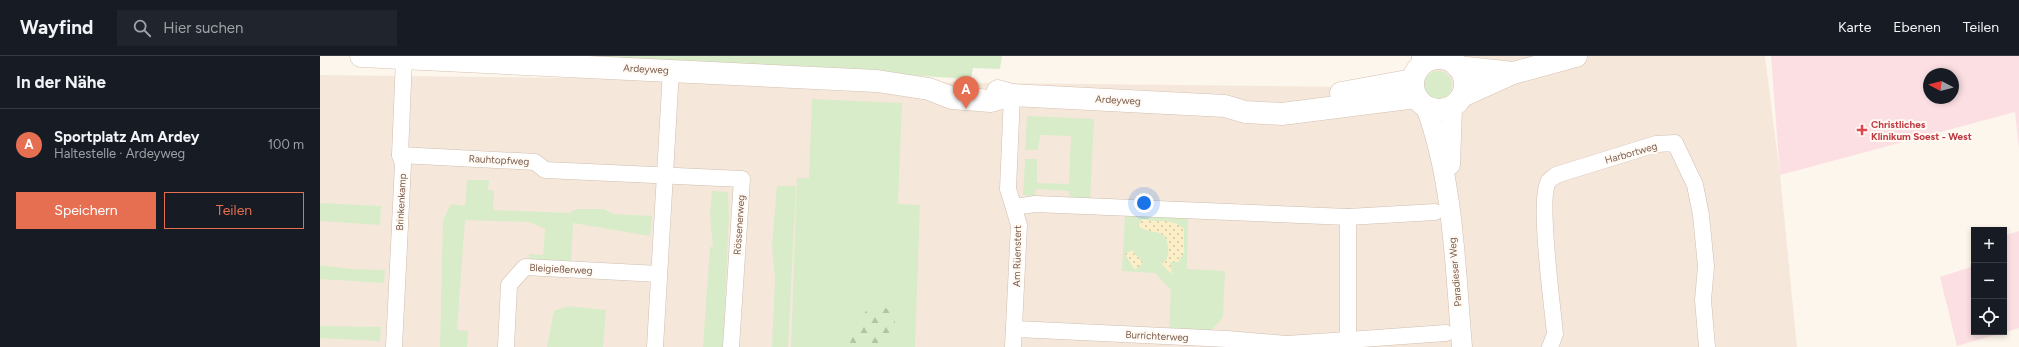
<!DOCTYPE html>
<html lang="de">
<meta charset="utf-8">
<style>
:root{--surface:#171b24;--page:#20242c;--text:#f1f3f6;--muted:#9ea1a6;--line:#363941;--accent:#e76f51}
body{margin:0;font-family:Figtree,sans-serif;background:var(--page);color:var(--text)}
.controls{position:absolute;right:12px;bottom:12px;display:grid;overflow:hidden;border-radius:0px;box-shadow:0 2px 6px #0003}
.controls button{width:36px;height:36px;display:grid;place-items:center;padding:0;border:0;border-bottom:1px solid var(--line);background:var(--surface);color:var(--text);font:20px sans-serif}
.compass{position:absolute;left:1603px;top:12px;width:36px;height:36px;border-radius:50%;background:var(--surface);box-shadow:0 2px 6px #0003;rotate:277deg}
.you{position:absolute;left:824px;top:147px;width:14px;height:14px;margin:-10px;border:3px solid #fff;border-radius:50%;background:#1a73e8;box-shadow:0 0 0 6px #1a73e833}
.badge{display:grid;place-items:center;width:26px;height:26px;border-radius:50%;background:var(--accent);color:#fff;font-size:13px;font-weight:700}
.pin{position:absolute;translate:-50% -33px;filter:drop-shadow(0 1px 2px #0008)}
.pin::after{content:'';position:absolute;top:21px;width:14px;height:12px;background:inherit;clip-path:polygon(0 0,100% 0,50% 100%)}
.list{margin:0;padding:0;list-style:none}
h2{display:flex;justify-content:space-between;align-items:center;height:52px;margin:0;padding:0 16px;font-size:17px}
h2 small{font-size:13px;font-weight:400;color:var(--muted)}
.list li{display:grid;grid-template-columns:26px 1fr auto;gap:12px;align-items:center;box-sizing:border-box;height:72px;padding:0 16px;border-top:1px solid var(--line)}
.list b{display:block;font-size:15px;white-space:nowrap}
.list p{margin:0;font-size:13px;white-space:nowrap;color:var(--muted)}
.list em{font-size:13px;font-style:normal;color:var(--muted)}
.actions{display:flex;gap:8px;padding:12px 16px}
.actions a{flex:1;padding:9px 0;border:1px solid var(--accent);border-radius:0px;text-align:center;font-size:14px;color:var(--accent)}
.actions .main{background:var(--accent);color:#fff}
.icon{flex:none;width:22px;height:22px;fill:none;stroke:currentColor;stroke-width:2;stroke-linecap:round;stroke-linejoin:round}
.map{position:relative;flex:none;width:1699px;height:291px;overflow:hidden}
header{display:flex;align-items:center;gap:24px;box-sizing:border-box;height:56px;padding:0 20px;background:var(--surface);border-bottom:1px solid var(--line)}
header strong{font-size:19px}
nav{display:flex;gap:22px;margin-inline-start:auto;font-size:14px}
.search{width:280px;height:36px;background:var(--page);display:flex;align-items:center;gap:10px;box-sizing:border-box;padding:0 14px;border-radius:0px;color:var(--muted);font-size:15px}
main{display:flex}
aside{flex:1;background:var(--surface)}
.map>svg:first-child{display:block}
</style>
<header>
<strong>Wayfind</strong>
<div class="search"><svg class="icon" aria-label="search" viewBox="0 0 24 24"><circle cx="10" cy="10" r="6"/><path d="M15 15l6 6"/></svg>Hier suchen</div>
<nav><a>Karte</a><a>Ebenen</a><a>Teilen</a></nav>
</header>
<main>
<aside>
<h2>In der Nähe<small></small></h2>
<ul class="list">
<li><span class="badge">A</span><div><b>Sportplatz Am Ardey</b><p>Haltestelle · Ardeyweg</p></div><em>100 m</em></li>
</ul>
<div class="actions"><a class="main">Speichern</a><a>Teilen</a></div>
</aside>
<div class="map">
<svg width="1699" height="291" viewBox="0 0 1699 291">
<defs>
<pattern id="forest-firs" width="22" height="20" patternUnits="userSpaceOnUse"><rect width="22" height="20" fill="#d8ecc9"/><path d="M5 1l3.5 6h-7zM16 11l3.5 6h-7z" fill="#b4c2a5"/></pattern>
<pattern id="sand-dots" width="8" height="8" patternUnits="userSpaceOnUse"><rect width="8" height="8" fill="#fcefc7"/><path d="M2 2h.1M6 6h.1" fill="none" stroke="#d1c5a4" stroke-width="1.8" stroke-linecap="round"/></pattern>
</defs>
<rect width="100%" height="100%" fill="#fdf6ec"/>
<path fill="#f5e8da" d="M 1110,0 L 1445,0 L 1460,119 L 1477,291 L 0,291 L 0,19 L 1113,32 Z"/>
<g fill="#fbdfe3" fill-rule="evenodd">
<path d="M 1451,0 L 1699,0 L 1699,92 L 1695,56 L 1460,119 ZM 1609,18 L 1633,18 L 1633,42 L 1609,42 Z"/>
<path d="M 1699,175 L 1699,272 L 1637,290 L 1620,221 L 1654,210 L 1654,276 L 1684,276 L 1684,180 Z"/>
</g>
<g fill="#d8ecc9">
<path d="M 255,0 L 682,0 L 680,13 L 653,12 L 651,23 Z"/>
<circle cx="1118" cy="29" r="14"/>
<path d="M 492,43 L 582,47 L 578,148 L 600,149 L 595,291 L 471,291 L 477,122 L 489,122 Z"/>
<path d="M 709,60 L 774,63 L 770,145 L 749,145 L 749,135 L 716,133 L 715,143 L 710,143 L 710,140 L 703,139 L 705,103 L 717,103 L 717,127 L 749,128 L 751,80 L 720,79 L 718,94 L 705,94 L 707,61 Z"/>
<path d="M 147,124 L 169,124 L 168,134 L 174,135 L 173,154 L 249,157 L 257,153 L 284,153 L 293,158 L 332,160 L 330,180 L 253,167 L 251,207 L 209,205 L 209,198 L 223,199 L 225,173 L 210,166 L 145,164 L 137,274 L 148,275 L 147,291 L 120,291 L 123,164 L 131,148 L 145,150 Z"/>
<path d="M 457,130 L 476,130 L 468,291 L 452,291 L 455,223 L 452,189 Z"/>
<path d="M 392,135 L 408,136 L 409,159 L 403,291 L 383,291 L 390,191 L 393,191 L 390,158 Z"/>
<path d="M 0,147 L 61,150 L 60,169 L 0,165 Z"/>
<path d="M 805,158 L 868,162 L 867,213 L 905,215 L 903,261 L 890,276 L 849,275 L 851,234 L 835,217 L 802,215 Z"/>
<path d="M 0,209 L 31,213 L 65,214 L 64,227 L 0,223 Z"/>
<path d="M 248,250 L 286,254 L 283,291 L 227,291 L 234,255 Z"/>
<path d="M 0,270 L 61,271 L 60,285 L 0,282 Z"/>
</g>
<path fill="url(#forest-firs)" d="M 563,250 L 574,258 L 575,267 L 565,291 L 529,291 L 535,268 L 548,253 Z"/>
<g fill="url(#sand-dots)">
<path d="M 822,163 C 839,168 850,160 864,173 L 864,197 L 858,206 L 850,206 L 852,219 L 842,208 C 851,202 849,189 845,180 C 837,174 829,177 818,170 Z"/>
<path d="M 812,194 L 823,207 L 815,214 L 805,198 Z"/>
</g>
<g fill="none" stroke-linecap="round" stroke-linejoin="round">
<defs>
<g id="minor">
<path d="M 692,39 L 688,133 L 699,169 L 693,291"/>
<path d="M 80,99 L 215,106 L 225,114 L 422,123 L 411,291"/>
<path d="M 694,151 L 715,148 L 1028,161 L 1028,284 L 966,288 L 907,283 L 694,273"/>
<path d="M 1028,161 L 1115,156"/>
<path d="M 1028,284 L 1126,277"/>
<path d="M 74,291 L 83,108 L 80,99 L 84,2"/>
<path d="M 186,291 L 189,229 L 205,211 L 339,218"/>
<path d="M 335,291 L 351,14"/>
<path d="M 1230,291 L 1235,278 C 1233,254 1217,140 1229,125 C 1230,123 1234,121 1236,119 L 1336,88 L 1355,87 L 1375,129 L 1381,159 L 1386,210 L 1383,244 L 1387,291"/>
</g>
<g id="tertiary">
<path d="M 1126,0 L 1127,2"/>
<path d="M 1101,9 L 1102,0"/>
<path d="M 1106,51 C 1134,127 1135,211 1142,291"/>
<path d="M 1130,109 L 1132,50"/>
</g>
<g id="secondary">
<path d="M 41,0 L 557,25 L 609,33 L 632,42 L 671,45 L 692,39"/>
<circle cx="1119" cy="28" r="26"/>
<path d="M 1138,11 L 1193,17"/>
<path d="M 678,35 L 692,39 L 905,50 L 925,56 L 962,58 L 1096,41"/>
<path d="M 1021,37 L 1093,24"/>
<path d="M 1142,40 L 1193,17 L 1256,0"/>
</g>
</defs>
<use href="#minor" stroke="#d1beb0" stroke-width="17"/>
<use href="#tertiary" stroke="#d1beb0" stroke-width="21"/>
<use href="#secondary" stroke="#d6c0b0" stroke-width="23"/>
<use href="#minor" stroke="#fff" stroke-width="16"/>
<use href="#tertiary" stroke="#fff" stroke-width="20"/>
<use href="#secondary" stroke="#fff" stroke-width="22"/>
</g>
<path fill="#e0444e" stroke="#fffaf3" stroke-width="1.5" d="M1540 68h4v4h4v4h-4v4h-4v-4h-4v-4h4z"/>
<g text-anchor="middle" dominant-baseline="central" stroke-width="4" stroke-linejoin="round" paint-order="stroke">
<g font-size="10" fill="#7a5c4d" stroke="#fffaf3">
<text transform="translate(326 13) rotate(3)">Ardeyweg</text>
<text transform="translate(798 44) rotate(3)">Ardeyweg</text>
<text transform="translate(1311 97) rotate(-16)">Harbortweg</text>
<text transform="translate(179 104) rotate(3)">Rauhtopfweg</text>
<text transform="translate(81 146) rotate(-87)">Brinkenkamp</text>
<text transform="translate(419 169) rotate(-86)">Rössenerweg</text>
<text transform="translate(697 200) rotate(-89)">Am Rüenstert</text>
<text transform="translate(241 213) rotate(3)">Bleigießerweg</text>
<text transform="translate(1135 216) rotate(-95)">Paradieser Weg</text>
<text transform="translate(837 280) rotate(3)">Burrichterweg</text>
</g>
<g font-size="10" font-weight="bold" fill="#be3a42" stroke="#fffaf3" text-anchor="start">
<text x="1551" y="68">Christliches<tspan x="1551" dy="12">Klinikum Soest - West</tspan></text>
</g>
</g>
</svg>
<div class="controls">
<button>+</button>
<button>−</button>
<button><svg class="icon" aria-label="locate" viewBox="0 0 24 24"><circle cx="12" cy="12" r="6"/><path d="M12 2v4M12 18v4M2 12h4M18 12h4"/></svg></button>
</div>
<svg class="compass" viewBox="-18 -18 36 36"><path d="M0-13l5 13h-10z" fill="#e53935"/><path d="M0 13l5-13h-10z" fill="#9ea1a6"/></svg>
<div class="you"></div>
<div class="pin badge" style="left:646px;top:53px">A</div>
</div>
</main>
